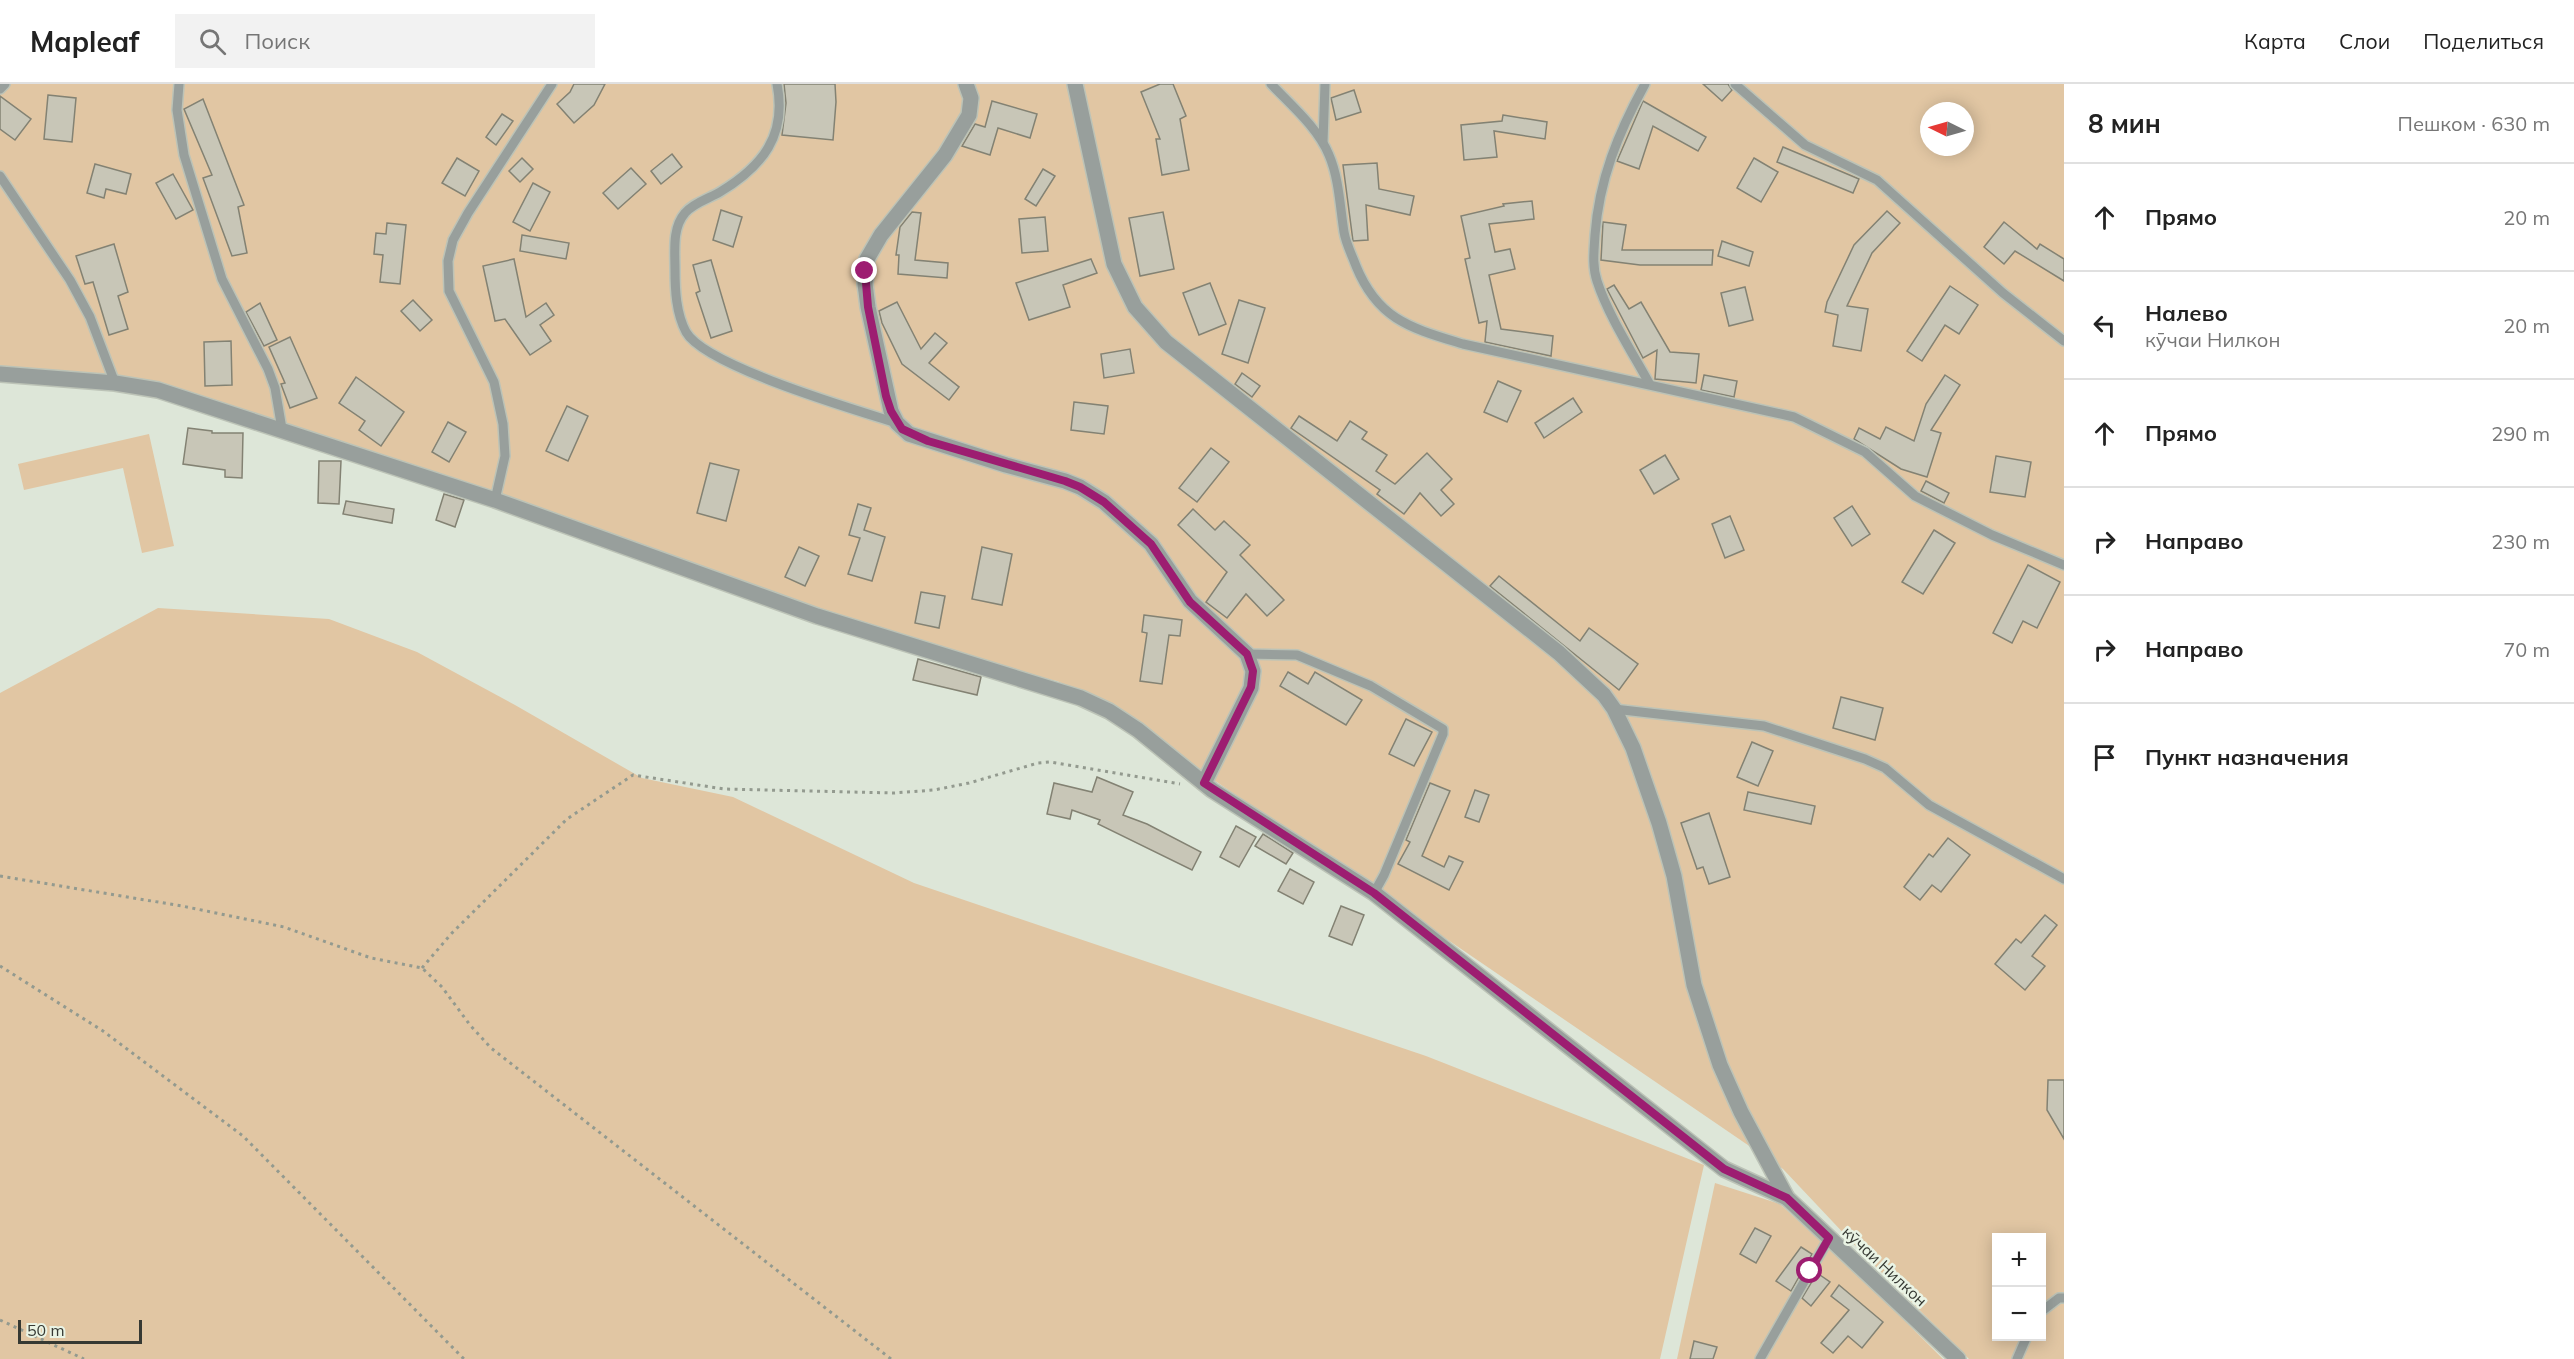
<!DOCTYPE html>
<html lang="ru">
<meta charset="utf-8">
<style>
:root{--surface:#fff;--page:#f2f2f2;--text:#222;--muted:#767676;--line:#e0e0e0}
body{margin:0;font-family:Mulish,sans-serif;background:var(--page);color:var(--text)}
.controls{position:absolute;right:18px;bottom:18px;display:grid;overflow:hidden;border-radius:0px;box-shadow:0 3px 15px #0003}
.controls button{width:54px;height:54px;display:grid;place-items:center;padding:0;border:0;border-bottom:2px solid var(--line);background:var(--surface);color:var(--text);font:30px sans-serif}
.compass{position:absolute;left:1920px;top:18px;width:54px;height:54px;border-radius:50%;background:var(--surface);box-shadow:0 3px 15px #0003;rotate:275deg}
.scale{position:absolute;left:18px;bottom:15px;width:124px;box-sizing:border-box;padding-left:6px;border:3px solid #363933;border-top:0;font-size:16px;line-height:21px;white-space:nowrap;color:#363933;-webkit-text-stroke:4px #eaf4e5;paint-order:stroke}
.stop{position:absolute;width:18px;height:18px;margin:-14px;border:4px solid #9d1d71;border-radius:50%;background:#fff}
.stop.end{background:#9d1d71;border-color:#fff;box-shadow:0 2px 6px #0008}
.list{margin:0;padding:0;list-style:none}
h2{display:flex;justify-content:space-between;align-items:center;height:78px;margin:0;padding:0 24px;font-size:26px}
h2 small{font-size:20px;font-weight:400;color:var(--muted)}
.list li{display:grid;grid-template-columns:39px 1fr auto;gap:18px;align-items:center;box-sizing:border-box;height:108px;padding:0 24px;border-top:2px solid var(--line)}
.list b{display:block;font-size:22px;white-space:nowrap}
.list p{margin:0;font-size:20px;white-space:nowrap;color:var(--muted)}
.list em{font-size:20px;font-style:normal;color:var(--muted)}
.icon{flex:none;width:33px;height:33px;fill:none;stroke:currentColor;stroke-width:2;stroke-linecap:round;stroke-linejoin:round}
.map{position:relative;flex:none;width:2064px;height:1275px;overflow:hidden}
header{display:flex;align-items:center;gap:36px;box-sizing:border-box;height:84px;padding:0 30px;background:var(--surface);border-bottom:2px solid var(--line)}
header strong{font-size:28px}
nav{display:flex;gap:33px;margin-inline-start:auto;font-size:21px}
.search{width:420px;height:54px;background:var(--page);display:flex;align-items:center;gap:15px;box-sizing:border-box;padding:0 21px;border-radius:0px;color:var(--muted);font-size:22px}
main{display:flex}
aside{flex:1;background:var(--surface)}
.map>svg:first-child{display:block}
</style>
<header>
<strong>Mapleaf</strong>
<div class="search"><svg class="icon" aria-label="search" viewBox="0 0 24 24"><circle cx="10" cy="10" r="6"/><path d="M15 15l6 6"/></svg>Поиск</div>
<nav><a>Карта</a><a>Слои</a><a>Поделиться</a></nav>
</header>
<main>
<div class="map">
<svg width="2064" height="1275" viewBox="0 0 2064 1275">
<rect width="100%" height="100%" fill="#dde6d8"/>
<g fill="#e1c6a3" fill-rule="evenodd">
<path d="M 0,0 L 2064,0 L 2064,1275 L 1969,1275 L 1866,1173 L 1783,1085 L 1208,692 L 1119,625 L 1057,597 L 959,574 L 158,303 L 0,287 ZM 1929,27 L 1965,27 L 1965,63 L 1929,63 ZM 1996,1154 L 2042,1154 L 2042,1252 L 1996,1252 Z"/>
<path d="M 149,350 L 174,462 L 142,469 L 123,384 L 24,406 L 18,380 Z"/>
<path d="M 158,524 L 329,535 L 417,568 L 515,621 L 642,694 L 733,713 L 914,799 L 1426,972 L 1704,1081 L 1660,1275 L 0,1275 L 0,609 Z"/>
<path d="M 1715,1099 L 1780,1120 L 1874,1206 L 1943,1275 L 1677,1275 Z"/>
</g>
<g fill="#c8c6b7" stroke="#838273" stroke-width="1.5">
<path d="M 574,0 L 605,0 L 594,21 L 574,39 L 557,20 L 570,8 Z"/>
<path d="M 784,0 L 835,0 L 836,18 L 833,56 L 782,51 L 786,19 Z"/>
<path d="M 1160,0 L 1173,0 L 1186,32 L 1180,35 L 1189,86 L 1162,91 L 1156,55 L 1160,55 L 1141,8 Z"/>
<path d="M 1703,0 L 1728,0 L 1732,6 L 1722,17 Z"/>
<path d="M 1354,6 L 1361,28 L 1336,36 L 1331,14 Z"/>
<path d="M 48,11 L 76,14 L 72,58 L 44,55 Z"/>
<path d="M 0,12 L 31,35 L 15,56 L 0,45 Z"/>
<path d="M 203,15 L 244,121 L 238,123 L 247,169 L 232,172 L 203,94 L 212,91 L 184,25 Z"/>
<path d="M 992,17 L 1037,30 L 1030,54 L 998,44 L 990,71 L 962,62 L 975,40 L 985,43 Z"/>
<path d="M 1643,17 L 1706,53 L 1698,67 L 1653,42 L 1639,85 L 1617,77 Z"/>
<path d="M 502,30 L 513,37 L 496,61 L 486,53 Z"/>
<path d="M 1503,31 L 1547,38 L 1545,55 L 1494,47 L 1497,73 L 1464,76 L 1461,41 L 1502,37 Z"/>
<path d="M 1783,63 L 1859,95 L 1853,109 L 1777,78 Z"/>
<path d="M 672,70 L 682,83 L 661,100 L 651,87 Z"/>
<path d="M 457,74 L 479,87 L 465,112 L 442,99 Z"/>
<path d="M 522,74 L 533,85 L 520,98 L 509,87 Z"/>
<path d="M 1754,74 L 1778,88 L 1761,118 L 1737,104 Z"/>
<path d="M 1377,79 L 1379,105 L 1414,112 L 1410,131 L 1366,121 L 1368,156 L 1353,157 L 1343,81 Z"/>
<path d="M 95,80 L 131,90 L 126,110 L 106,105 L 104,114 L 87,109 Z"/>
<path d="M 631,84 L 646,100 L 618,125 L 603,109 Z"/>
<path d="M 1043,85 L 1055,92 L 1036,122 L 1025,115 Z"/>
<path d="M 173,90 L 193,126 L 176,135 L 156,99 Z"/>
<path d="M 533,99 L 550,108 L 530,147 L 513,138 Z"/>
<path d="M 1532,117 L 1534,135 L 1489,140 L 1495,168 L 1510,165 L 1515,185 L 1489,191 L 1501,245 L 1553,252 L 1551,272 L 1485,258 L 1487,237 L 1479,239 L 1465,175 L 1470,174 L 1461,132 L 1504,122 L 1503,120 Z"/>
<path d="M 721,126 L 742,133 L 733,163 L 713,156 Z"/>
<path d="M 1887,127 L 1900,139 L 1872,169 L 1847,222 L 1868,225 L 1861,267 L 1833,262 L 1838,231 L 1825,228 L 1827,218 L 1854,161 Z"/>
<path d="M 912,128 L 921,129 L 915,176 L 948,179 L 947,194 L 898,190 L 899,171 L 896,171 L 900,143 Z"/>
<path d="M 1163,128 L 1174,185 L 1140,192 L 1129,134 Z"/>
<path d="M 1045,133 L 1048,167 L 1022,169 L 1019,135 Z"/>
<path d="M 1603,138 L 1626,141 L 1622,166 L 1713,166 L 1712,181 L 1640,181 L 1601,176 Z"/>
<path d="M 2004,138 L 2037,165 L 2040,160 L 2064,175 L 2064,197 L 2015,167 L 2004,180 L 1984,163 Z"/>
<path d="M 387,139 L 406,141 L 400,200 L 380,198 L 383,171 L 374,170 L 376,149 L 386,150 Z"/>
<path d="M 522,151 L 569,159 L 566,175 L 520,167 Z"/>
<path d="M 1722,157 L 1753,168 L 1749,182 L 1718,172 Z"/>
<path d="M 114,160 L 128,208 L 118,212 L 128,245 L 109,251 L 93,198 L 85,200 L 76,172 Z"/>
<path d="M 514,175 L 526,233 L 546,219 L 554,231 L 540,241 L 551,257 L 530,271 L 505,235 L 495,237 L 483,182 Z"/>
<path d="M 1091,175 L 1097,189 L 1063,201 L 1070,223 L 1029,236 L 1016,199 Z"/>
<path d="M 711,176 L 732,247 L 711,254 L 696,209 L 700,207 L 693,181 Z"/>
<path d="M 1210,199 L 1226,240 L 1199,251 L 1183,209 Z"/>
<path d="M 1614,201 L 1629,225 L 1641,218 L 1670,268 L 1699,270 L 1696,299 L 1655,295 L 1657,266 L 1643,274 L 1608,207 L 1607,205 Z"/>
<path d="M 1950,202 L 1978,221 L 1959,250 L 1945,241 L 1922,277 L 1907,267 Z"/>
<path d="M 1745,203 L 1753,236 L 1729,242 L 1721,209 Z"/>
<path d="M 413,216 L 432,236 L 420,247 L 401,227 Z"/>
<path d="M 1239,216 L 1265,224 L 1248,279 L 1222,270 Z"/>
<path d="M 897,218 L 921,265 L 935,249 L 947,259 L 929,279 L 959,303 L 949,316 L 902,280 L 882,239 L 879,227 Z"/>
<path d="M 260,219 L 277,256 L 264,262 L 246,228 Z"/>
<path d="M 290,253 L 317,314 L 290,324 L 281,300 L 285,299 L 269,263 Z"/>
<path d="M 231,257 L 232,301 L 205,302 L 204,258 Z"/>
<path d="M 1130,265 L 1134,289 L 1104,294 L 1101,270 Z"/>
<path d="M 1242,289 L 1260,302 L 1252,313 L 1235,300 Z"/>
<path d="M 1704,291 L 1737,297 L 1734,313 L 1701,306 Z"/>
<path d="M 1945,291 L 1960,301 L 1931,346 L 1941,349 L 1927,393 L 1901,385 L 1854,355 L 1859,344 L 1880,355 L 1886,343 L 1914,357 L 1926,320 Z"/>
<path d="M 356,293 L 404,328 L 381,362 L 359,346 L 365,337 L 339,319 Z"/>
<path d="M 1498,297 L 1521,307 L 1507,338 L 1484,328 Z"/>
<path d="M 1573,314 L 1582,328 L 1544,354 L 1535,339 Z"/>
<path d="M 1074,318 L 1108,322 L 1104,350 L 1071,346 Z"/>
<path d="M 567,322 L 588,332 L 568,377 L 546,367 Z"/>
<path d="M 1299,332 L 1337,357 L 1350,337 L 1367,348 L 1362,355 L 1387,371 L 1376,387 L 1395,400 L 1427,369 L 1452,395 L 1441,406 L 1454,420 L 1441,432 L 1420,409 L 1404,430 L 1377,410 L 1380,406 L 1291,344 Z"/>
<path d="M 448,338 L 466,348 L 449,378 L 432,368 Z"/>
<path d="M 188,344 L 212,347 L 212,349 L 243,349 L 242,394 L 225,393 L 225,386 L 183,380 Z"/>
<path d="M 1211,364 L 1229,378 L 1197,418 L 1179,404 Z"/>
<path d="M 1665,371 L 1679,395 L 1654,410 L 1640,386 Z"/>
<path d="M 1996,372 L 2031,378 L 2025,413 L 1990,408 Z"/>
<path d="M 319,377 L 341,377 L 339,420 L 318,419 Z"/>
<path d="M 710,379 L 739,386 L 726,437 L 697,429 Z"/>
<path d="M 1926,397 L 1949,409 L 1944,419 L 1921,407 Z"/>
<path d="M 444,410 L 464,416 L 455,443 L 436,436 Z"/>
<path d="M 346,417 L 394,425 L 392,439 L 343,430 Z"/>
<path d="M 858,420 L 871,424 L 864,446 L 885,453 L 872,497 L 848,490 L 860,454 L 849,451 Z"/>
<path d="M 1852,422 L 1870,450 L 1852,462 L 1834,434 Z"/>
<path d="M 1193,425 L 1215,446 L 1224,437 L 1250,461 L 1240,471 L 1284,516 L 1267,532 L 1246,510 L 1227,534 L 1206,518 L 1227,488 L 1178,441 Z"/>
<path d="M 1730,432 L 1744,466 L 1725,474 L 1712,440 Z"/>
<path d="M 1934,446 L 1955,459 L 1923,510 L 1902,498 Z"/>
<path d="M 799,463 L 819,472 L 805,502 L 785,493 Z"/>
<path d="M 982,463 L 1012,470 L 1002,521 L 972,515 Z"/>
<path d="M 2028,481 L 2060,498 L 2037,544 L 2023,537 L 2012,559 L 1993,549 Z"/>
<path d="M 1499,492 L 1580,557 L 1589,544 L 1638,580 L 1619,606 L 1490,502 Z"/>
<path d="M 921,508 L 945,512 L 939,544 L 915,539 Z"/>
<path d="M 1144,531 L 1182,536 L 1180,552 L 1169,551 L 1162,600 L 1140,597 L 1147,549 L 1142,548 Z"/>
<path d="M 918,575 L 981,593 L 977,611 L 913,596 Z"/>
<path d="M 1288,588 L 1308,600 L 1315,588 L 1362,616 L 1346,641 L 1280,602 Z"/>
<path d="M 1841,613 L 1883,624 L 1875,656 L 1833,644 Z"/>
<path d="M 1406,635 L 1432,648 L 1414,682 L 1389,670 Z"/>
<path d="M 1752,658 L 1773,667 L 1758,702 L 1737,693 Z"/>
<path d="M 1097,693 L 1133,708 L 1123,731 L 1147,740 L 1201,768 L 1192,786 L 1098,740 L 1100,736 L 1072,726 L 1070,735 L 1047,730 L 1054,699 L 1092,708 Z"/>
<path d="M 1430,699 L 1450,707 L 1422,772 L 1444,783 L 1449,772 L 1463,778 L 1449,806 L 1398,780 L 1410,758 L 1406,756 Z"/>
<path d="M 1475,706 L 1489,711 L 1479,738 L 1465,733 Z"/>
<path d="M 1748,708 L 1815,722 L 1811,740 L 1744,726 Z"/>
<path d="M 1709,729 L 1730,793 L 1709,800 L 1703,783 L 1697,785 L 1681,739 Z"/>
<path d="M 1236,742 L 1256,753 L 1239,783 L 1220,773 Z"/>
<path d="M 1263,750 L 1293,769 L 1286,780 L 1255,762 Z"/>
<path d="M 1948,754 L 1970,771 L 1941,808 L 1932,801 L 1920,816 L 1904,803 L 1929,770 L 1933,773 Z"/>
<path d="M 1290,785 L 1314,798 L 1303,820 L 1278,807 Z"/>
<path d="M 1341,822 L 1364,831 L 1352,861 L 1329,852 Z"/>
<path d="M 2045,831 L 2057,841 L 2032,872 L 2045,882 L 2025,906 L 1995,880 L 2016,855 L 2021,859 Z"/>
<path d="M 2048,996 L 2064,996 L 2064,1055 L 2047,1026 Z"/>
<path d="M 1755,1144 L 1771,1152 L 1756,1179 L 1740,1170 Z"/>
<path d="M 1801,1163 L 1812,1170 L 1791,1207 L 1776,1197 Z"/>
<path d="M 1817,1189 L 1830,1198 L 1811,1222 L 1802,1214 Z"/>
<path d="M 1839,1201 L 1883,1238 L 1862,1264 L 1848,1252 L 1833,1269 L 1821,1259 L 1849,1226 L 1831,1212 Z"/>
<path d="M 1694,1257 L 1717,1263 L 1713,1275 L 1690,1275 Z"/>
</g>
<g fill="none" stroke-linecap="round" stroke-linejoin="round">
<defs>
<g id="service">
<path d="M 179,0 L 177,26 L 184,71 L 222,195 L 268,285 L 275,304 L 282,345"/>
<path d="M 777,0 C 787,51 763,82 720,108 C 710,114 693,119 685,129 C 672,144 675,167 675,185 C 675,206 676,229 686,248 C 705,282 856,326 897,339"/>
<path d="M 1271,0 C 1291,21 1318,44 1329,71 C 1339,94 1340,123 1344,148 C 1346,160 1352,171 1356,182 C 1378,236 1411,244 1463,260 L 1794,333 L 1865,368 L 1915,412 L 1992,451 L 2064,481"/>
<path d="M 1645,0 C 1618,49 1599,96 1595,151 C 1594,167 1592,182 1597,197 C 1608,231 1632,268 1649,299"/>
<path d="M 1735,0 L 1805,61 L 1877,96 L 2003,209 L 2064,257"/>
<path d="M 0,5 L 5,0"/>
<path d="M 1323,58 L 1325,0"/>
<path d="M 0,92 L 70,196 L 90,233 L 115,299"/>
<path d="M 495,416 L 505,372 L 503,340 L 494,298 L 449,207 L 448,177 L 453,156 L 468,129 L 552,0"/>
<path d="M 1247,570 L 1297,571 L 1371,602 L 1443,645 L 1443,650 L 1384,791 L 1374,809"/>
<path d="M 1614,625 L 1764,642 L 1865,675 L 1885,684 L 1929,721 L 2064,795"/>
<path d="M 2042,1227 L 2059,1214 L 2064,1214"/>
<path d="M 1760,1275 L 1829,1154"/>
<path d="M 2017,1275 L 2027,1252"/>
</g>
<g id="minor">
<path d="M 966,0 L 971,14 L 969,31 L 945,71 L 881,151 L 867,175 L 865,200 L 868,223 L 891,327 L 897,339 L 909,350 L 1006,381 L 1065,397 L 1080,403 L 1104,418 L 1151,460 L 1190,517 L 1247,570 L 1253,587 L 1251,604 L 1204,699"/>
<path d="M 0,290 L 115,299 L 158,306 L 495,416 L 817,532 L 1081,614 L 1109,627 L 1138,646 L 1212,706 L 1374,809 L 1724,1085 L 1787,1114"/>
</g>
<path id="tertiary" d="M 1075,0 L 1114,180 L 1135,223 L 1166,258 L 1185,273 L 1559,569 L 1604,611 L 1614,625 L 1633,664 L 1659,739 L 1674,792 L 1694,901 L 1720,981 L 1741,1028 L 1787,1114 L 1958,1275"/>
</defs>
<use href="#service" stroke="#bcc3b7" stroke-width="12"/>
<use href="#minor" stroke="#bcc3b7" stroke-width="18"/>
<use href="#tertiary" stroke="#bcc3b7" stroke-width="18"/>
<g stroke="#939a8f" stroke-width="3" stroke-dasharray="3 4.5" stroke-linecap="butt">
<path d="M 0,792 L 182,822 L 284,843 L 371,874 L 422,884 L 442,903 L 470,941 L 491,964 L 891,1275"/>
<path d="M 0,882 L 103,947 L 243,1052 L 464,1275"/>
<path d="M 422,884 L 451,850 L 567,735 L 633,691 L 724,705 L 894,709 L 934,706 L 969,699 L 1038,679 L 1050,678 L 1180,700"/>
<path d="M 0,1236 L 84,1275"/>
</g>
<use href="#service" stroke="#989f9c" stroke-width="9"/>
<use href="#minor" stroke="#989f9c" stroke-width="15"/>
<use href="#tertiary" stroke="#989f9c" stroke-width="15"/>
</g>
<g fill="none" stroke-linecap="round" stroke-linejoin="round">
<path stroke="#9d1d71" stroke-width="8" d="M 865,187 L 868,223 L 886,312 L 891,327 L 902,345 L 928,357 L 1065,397 L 1080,403 L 1104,418 L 1151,460 L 1190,518 L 1247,570 L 1253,587 L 1251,603 L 1204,699 L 1374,809 L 1724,1085 L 1787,1114 L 1829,1154 L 1810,1187"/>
</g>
<g text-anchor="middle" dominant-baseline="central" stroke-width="5" stroke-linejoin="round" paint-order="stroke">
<g font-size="16" fill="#363933" stroke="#eaf4e5">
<text transform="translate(1885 1182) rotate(43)">кӯчаи Нилкон</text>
</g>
</g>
</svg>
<div class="controls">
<button>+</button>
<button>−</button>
</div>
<svg class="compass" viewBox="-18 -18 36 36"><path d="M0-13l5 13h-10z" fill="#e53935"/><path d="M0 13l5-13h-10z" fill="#767676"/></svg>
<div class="scale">50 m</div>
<div class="stop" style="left:1810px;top:1187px"></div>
<div class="stop end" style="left:865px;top:187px"></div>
</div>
<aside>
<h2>8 мин<small>Пешком · 630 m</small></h2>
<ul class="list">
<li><svg class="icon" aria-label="ahead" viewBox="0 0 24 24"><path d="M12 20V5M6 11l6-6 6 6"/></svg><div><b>Прямо</b></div><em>20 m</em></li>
<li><svg class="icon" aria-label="left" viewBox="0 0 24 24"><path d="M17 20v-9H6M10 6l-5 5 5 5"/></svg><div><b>Налево</b><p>кӯчаи Нилкон</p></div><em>20 m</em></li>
<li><svg class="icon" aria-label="ahead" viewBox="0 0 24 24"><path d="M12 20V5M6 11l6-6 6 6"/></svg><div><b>Прямо</b></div><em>290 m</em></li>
<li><svg class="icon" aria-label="right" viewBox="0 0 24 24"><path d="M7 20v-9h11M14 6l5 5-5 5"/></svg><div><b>Направо</b></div><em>230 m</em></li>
<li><svg class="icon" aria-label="right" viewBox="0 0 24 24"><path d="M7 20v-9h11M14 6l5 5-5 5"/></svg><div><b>Направо</b></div><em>70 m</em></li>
<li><svg class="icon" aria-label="arrive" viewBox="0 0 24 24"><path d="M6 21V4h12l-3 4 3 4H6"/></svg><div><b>Пункт назначения</b></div></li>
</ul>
</aside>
</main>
